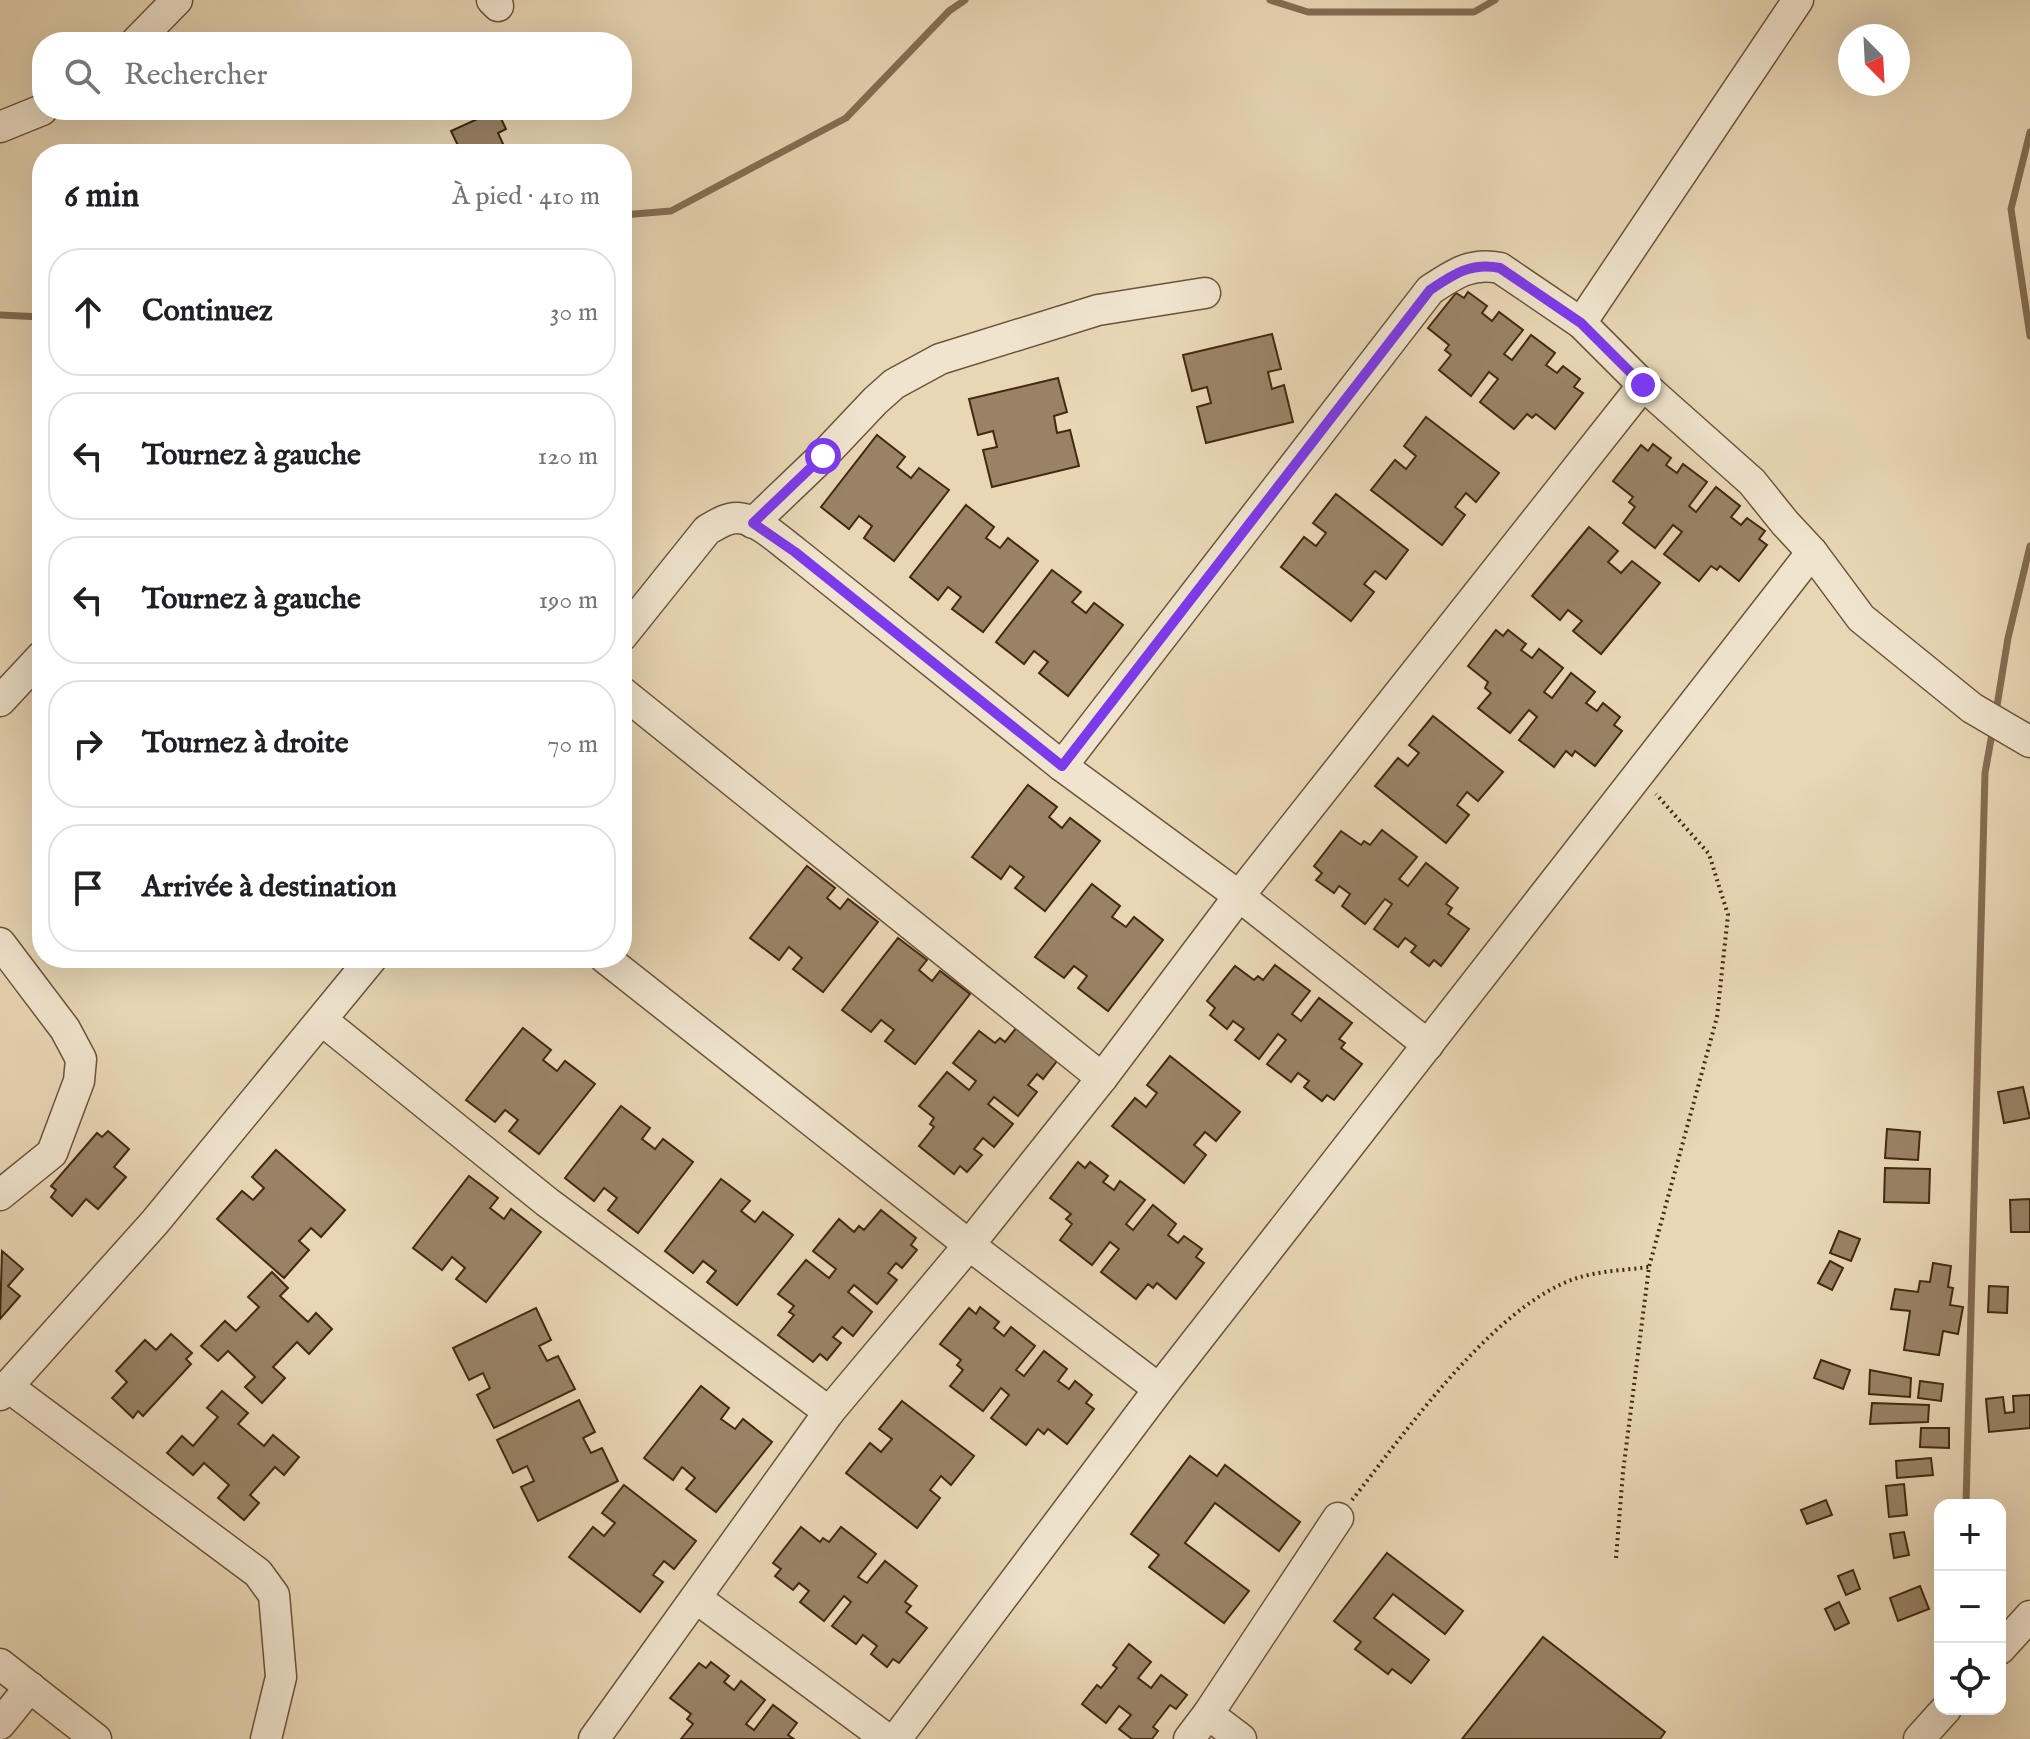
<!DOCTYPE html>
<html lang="fr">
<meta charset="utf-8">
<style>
:root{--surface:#fff;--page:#f2f2f2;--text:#202124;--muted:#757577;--line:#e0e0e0}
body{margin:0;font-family:"IM FELL English",serif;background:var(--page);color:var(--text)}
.controls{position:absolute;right:24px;bottom:24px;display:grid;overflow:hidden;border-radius:16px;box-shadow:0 8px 32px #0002}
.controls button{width:72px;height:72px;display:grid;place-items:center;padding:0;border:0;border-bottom:2px solid var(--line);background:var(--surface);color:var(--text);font:40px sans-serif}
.compass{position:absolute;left:1838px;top:24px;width:72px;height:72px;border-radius:50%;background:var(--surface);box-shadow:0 8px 32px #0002;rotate:156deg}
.stop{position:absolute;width:24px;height:24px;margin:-18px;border:6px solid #7c3aed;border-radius:50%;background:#fff}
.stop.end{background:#7c3aed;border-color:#fff;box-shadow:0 2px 8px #0008}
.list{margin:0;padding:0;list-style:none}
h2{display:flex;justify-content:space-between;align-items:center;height:104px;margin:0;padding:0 32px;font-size:34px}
h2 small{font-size:26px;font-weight:400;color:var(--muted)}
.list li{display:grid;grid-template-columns:52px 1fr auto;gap:24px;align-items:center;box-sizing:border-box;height:128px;margin:0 16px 16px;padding:0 16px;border:2px solid var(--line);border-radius:32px}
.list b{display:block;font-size:30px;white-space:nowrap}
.list em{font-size:26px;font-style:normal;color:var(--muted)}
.icon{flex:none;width:44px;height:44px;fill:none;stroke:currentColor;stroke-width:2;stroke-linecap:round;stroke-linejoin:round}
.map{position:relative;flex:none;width:2030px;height:1739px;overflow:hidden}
.search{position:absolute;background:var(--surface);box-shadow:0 8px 32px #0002;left:32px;top:32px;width:600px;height:88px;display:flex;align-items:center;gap:20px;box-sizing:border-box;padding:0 28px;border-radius:32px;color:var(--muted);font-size:30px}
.panel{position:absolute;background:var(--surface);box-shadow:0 8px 32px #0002;left:32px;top:144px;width:600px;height:824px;border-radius:32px}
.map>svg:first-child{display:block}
</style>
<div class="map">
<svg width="2030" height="1739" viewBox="0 0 2030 1739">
<rect width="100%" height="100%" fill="#e8d6b4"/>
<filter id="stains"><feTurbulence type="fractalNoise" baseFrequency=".0025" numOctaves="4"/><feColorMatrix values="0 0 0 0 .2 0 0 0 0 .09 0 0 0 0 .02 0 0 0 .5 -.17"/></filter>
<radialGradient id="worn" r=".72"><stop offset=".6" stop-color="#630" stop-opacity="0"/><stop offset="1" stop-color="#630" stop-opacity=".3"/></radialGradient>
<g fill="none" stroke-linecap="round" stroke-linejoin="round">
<g stroke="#846d52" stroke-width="7">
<path d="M 1270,0 L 1308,12 L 1474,12 L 1495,0"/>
<path d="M 2030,132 L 2011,209 L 2030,336"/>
<path d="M 622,215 L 671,211 L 846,118 L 949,11 L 965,0"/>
<path d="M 0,315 L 42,317"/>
<path d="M 1996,712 L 2008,638 L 2030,546"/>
<path d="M 1966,1505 L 1985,773 L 1993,728"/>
</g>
</g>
<g fill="#998366" stroke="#432911" stroke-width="2">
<path d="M 497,110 L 506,129 L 498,133 L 504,146 L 487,154 L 462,154 L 451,131 Z"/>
<path d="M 1468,292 L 1487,306 L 1482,313 L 1492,321 L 1499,312 L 1523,330 L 1504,354 L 1512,360 L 1531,335 L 1555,353 L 1546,365 L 1557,373 L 1563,366 L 1580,379 L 1574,387 L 1583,393 L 1555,429 L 1536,414 L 1532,418 L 1527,414 L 1514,429 L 1480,402 L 1498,379 L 1489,372 L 1471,396 L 1439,370 L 1451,355 L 1445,350 L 1449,345 L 1428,328 L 1456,293 L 1464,298 Z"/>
<path d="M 1272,334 L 1281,369 L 1268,372 L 1272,389 L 1284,385 L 1293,422 L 1206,443 L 1197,407 L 1211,403 L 1207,387 L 1192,391 L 1183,355 Z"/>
<path d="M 1058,378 L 1067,412 L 1054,416 L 1057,433 L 1070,430 L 1079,466 L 992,487 L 983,450 L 997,447 L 993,431 L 978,435 L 969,399 Z"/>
<path d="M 1426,417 L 1499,473 L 1476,502 L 1466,493 L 1455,507 L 1465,515 L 1442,545 L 1371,490 L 1395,460 L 1406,469 L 1416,456 L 1404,446 Z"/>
<path d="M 877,435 L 905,457 L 897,467 L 911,478 L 919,468 L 949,490 L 894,561 L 864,538 L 872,526 L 859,516 L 849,529 L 821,507 Z"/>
<path d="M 1653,444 L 1671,458 L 1666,465 L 1677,473 L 1683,464 L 1707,482 L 1689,506 L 1696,512 L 1716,487 L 1740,506 L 1731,517 L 1741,525 L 1747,518 L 1765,531 L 1759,539 L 1767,545 L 1739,581 L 1720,566 L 1717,570 L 1711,566 L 1699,581 L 1664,554 L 1682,532 L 1673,525 L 1655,548 L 1623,523 L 1635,507 L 1629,502 L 1633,497 L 1613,481 L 1641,445 L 1648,451 Z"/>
<path d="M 1336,494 L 1408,550 L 1386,579 L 1375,571 L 1364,584 L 1374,592 L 1351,621 L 1281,567 L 1304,537 L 1316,546 L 1326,533 L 1313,523 Z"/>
<path d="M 966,505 L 994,527 L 986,538 L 1000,548 L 1008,538 L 1038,561 L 983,632 L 952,609 L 961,597 L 948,587 L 938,600 L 910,577 Z"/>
<path d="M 1589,527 L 1618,551 L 1608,562 L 1621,573 L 1632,561 L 1660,583 L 1601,654 L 1573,631 L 1582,621 L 1568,610 L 1560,620 L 1532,596 Z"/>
<path d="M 1052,570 L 1081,592 L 1072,602 L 1086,613 L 1094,603 L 1123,625 L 1068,696 L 1039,673 L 1048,662 L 1034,651 L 1024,664 L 996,642 Z"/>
<path d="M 1496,630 L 1503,636 L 1508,630 L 1526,644 L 1521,650 L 1532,658 L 1539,649 L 1563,668 L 1544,692 L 1552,698 L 1571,673 L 1595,692 L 1586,703 L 1597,711 L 1603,703 L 1620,717 L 1614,725 L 1622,731 L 1595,766 L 1575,751 L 1572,756 L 1566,751 L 1554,767 L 1519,740 L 1537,717 L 1529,710 L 1510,733 L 1478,708 L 1491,693 L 1485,688 L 1488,682 L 1468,666 Z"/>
<path d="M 1433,716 L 1503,772 L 1478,801 L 1467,792 L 1457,805 L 1469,815 L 1446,843 L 1375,786 L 1398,758 L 1408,766 L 1419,753 L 1409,745 Z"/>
<path d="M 1028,785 L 1057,807 L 1049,817 L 1062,828 L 1070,818 L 1100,841 L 1045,911 L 1015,888 L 1024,877 L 1010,866 L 1001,879 L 972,857 Z"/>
<path d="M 1382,830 L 1417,857 L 1399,879 L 1408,886 L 1426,863 L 1458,888 L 1446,904 L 1452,908 L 1448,914 L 1469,929 L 1441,966 L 1434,960 L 1429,966 L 1411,952 L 1416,946 L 1405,938 L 1398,947 L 1374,929 L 1392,904 L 1385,899 L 1365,924 L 1342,906 L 1350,894 L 1339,886 L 1334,893 L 1316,880 L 1322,873 L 1314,866 L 1341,831 L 1361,845 L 1364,841 L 1370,845 Z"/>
<path d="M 807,866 L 835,888 L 827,898 L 840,909 L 848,899 L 878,922 L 823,992 L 793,969 L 802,958 L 789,947 L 779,960 L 750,938 Z"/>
<path d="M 1092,884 L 1120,906 L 1112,917 L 1126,927 L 1134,917 L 1163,940 L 1108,1011 L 1078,988 L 1087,976 L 1074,966 L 1064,978 L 1035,957 Z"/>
<path d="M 898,938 L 927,960 L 919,970 L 932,981 L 940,971 L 970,994 L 915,1064 L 885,1041 L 894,1030 L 881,1020 L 871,1032 L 842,1010 Z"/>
<path d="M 1275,965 L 1310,991 L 1292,1014 L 1301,1021 L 1319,998 L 1352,1023 L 1339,1039 L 1345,1043 L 1341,1048 L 1362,1064 L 1334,1100 L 1327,1095 L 1322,1101 L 1304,1087 L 1309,1081 L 1298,1073 L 1291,1082 L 1267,1064 L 1286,1040 L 1278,1034 L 1259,1059 L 1235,1040 L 1244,1029 L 1233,1021 L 1227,1029 L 1210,1015 L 1215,1008 L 1207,1001 L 1235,966 L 1254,980 L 1258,976 L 1263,980 Z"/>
<path d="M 1022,1021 L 1057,1050 L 1051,1057 L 1057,1061 L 1043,1079 L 1037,1074 L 1028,1085 L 1037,1092 L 1018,1116 L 994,1097 L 988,1104 L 1013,1124 L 994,1147 L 983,1138 L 974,1149 L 982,1155 L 967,1172 L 960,1166 L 954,1174 L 919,1146 L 934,1127 L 930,1124 L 934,1118 L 919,1106 L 947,1072 L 969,1090 L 976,1081 L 953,1063 L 979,1031 L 995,1043 L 1000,1038 L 1005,1042 Z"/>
<path d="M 523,1028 L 551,1050 L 543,1060 L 557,1071 L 565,1061 L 595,1084 L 539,1154 L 509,1131 L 518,1120 L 505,1110 L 495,1122 L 466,1100 Z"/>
<path d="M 1170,1056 L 1240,1112 L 1216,1141 L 1205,1132 L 1194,1145 L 1206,1155 L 1184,1183 L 1112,1126 L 1135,1098 L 1146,1107 L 1157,1093 L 1147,1085 Z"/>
<path d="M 2023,1087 L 2030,1118 L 2004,1123 L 1998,1092 Z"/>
<path d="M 621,1106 L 650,1128 L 642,1139 L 655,1149 L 663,1139 L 693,1162 L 638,1233 L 608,1210 L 617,1198 L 604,1188 L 594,1201 L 565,1178 Z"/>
<path d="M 1887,1129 L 1920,1132 L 1918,1160 L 1885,1158 Z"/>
<path d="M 108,1131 L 129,1149 L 114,1167 L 126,1177 L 98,1209 L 86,1199 L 72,1216 L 51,1197 L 56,1190 L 51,1186 L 97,1133 L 102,1137 Z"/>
<path d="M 276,1150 L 345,1210 L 321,1237 L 311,1228 L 299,1241 L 309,1250 L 284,1278 L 217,1219 L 242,1191 L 253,1200 L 264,1188 L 252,1177 Z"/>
<path d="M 1078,1162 L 1085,1168 L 1090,1162 L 1108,1176 L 1103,1182 L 1114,1190 L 1120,1181 L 1145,1200 L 1126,1224 L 1133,1230 L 1153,1205 L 1176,1224 L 1168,1235 L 1178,1243 L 1184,1236 L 1202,1249 L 1196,1257 L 1204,1263 L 1176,1299 L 1157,1283 L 1153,1288 L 1148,1284 L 1136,1299 L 1101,1272 L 1119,1249 L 1110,1242 L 1092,1265 L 1060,1240 L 1072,1224 L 1066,1219 L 1071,1214 L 1050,1198 Z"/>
<path d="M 1885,1168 L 1930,1169 L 1929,1203 L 1884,1202 Z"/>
<path d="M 469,1176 L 498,1198 L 490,1208 L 504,1219 L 511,1209 L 541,1232 L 486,1302 L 456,1279 L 465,1268 L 452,1257 L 442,1270 L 413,1248 Z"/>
<path d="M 721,1179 L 750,1201 L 741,1211 L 755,1222 L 763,1212 L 793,1235 L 737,1305 L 707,1282 L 716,1271 L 703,1261 L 693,1273 L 665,1251 Z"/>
<path d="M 2030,1199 L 2030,1232 L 2011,1232 L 2010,1200 Z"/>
<path d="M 881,1210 L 916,1238 L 911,1245 L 917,1250 L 902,1268 L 896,1263 L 888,1273 L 897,1280 L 877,1304 L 854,1285 L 848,1292 L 872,1312 L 853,1336 L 842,1327 L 833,1337 L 841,1343 L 827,1360 L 820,1354 L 813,1362 L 778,1335 L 794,1315 L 789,1312 L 794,1306 L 778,1294 L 806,1260 L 829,1278 L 836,1269 L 813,1251 L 839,1219 L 854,1232 L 859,1226 L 864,1230 Z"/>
<path d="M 1839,1231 L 1860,1239 L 1851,1261 L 1830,1253 Z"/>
<path d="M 2,1251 L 23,1269 L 8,1286 L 20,1296 L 0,1319 Z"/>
<path d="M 1830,1261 L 1843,1268 L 1832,1290 L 1818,1283 Z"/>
<path d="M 1933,1263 L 1951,1266 L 1948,1287 L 1953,1288 L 1950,1305 L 1963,1307 L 1958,1334 L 1943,1331 L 1939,1355 L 1904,1350 L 1910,1311 L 1891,1309 L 1895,1289 L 1918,1292 L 1920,1281 L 1930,1282 Z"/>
<path d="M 272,1272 L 288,1288 L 280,1296 L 308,1322 L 316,1313 L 332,1329 L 309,1354 L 297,1342 L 273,1367 L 285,1378 L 262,1403 L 245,1387 L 255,1377 L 228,1351 L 218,1361 L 201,1346 L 225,1321 L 236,1331 L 259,1307 L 248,1297 Z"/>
<path d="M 1989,1286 L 2008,1287 L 2007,1313 L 1988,1312 Z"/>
<path d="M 980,1307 L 999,1322 L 994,1328 L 1004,1336 L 1011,1327 L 1035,1346 L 1016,1370 L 1024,1376 L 1044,1351 L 1067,1369 L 1058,1381 L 1069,1389 L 1075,1381 L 1092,1395 L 1086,1403 L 1094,1409 L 1067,1444 L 1048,1429 L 1044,1434 L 1038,1429 L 1026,1445 L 991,1418 L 1009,1395 L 1001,1388 L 983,1411 L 950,1386 L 963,1370 L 957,1365 L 961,1360 L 940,1344 L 969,1308 L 976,1314 Z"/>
<path d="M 536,1308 L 551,1340 L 539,1346 L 547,1361 L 558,1356 L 575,1389 L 494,1428 L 477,1395 L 490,1388 L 483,1373 L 469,1380 L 453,1348 Z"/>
<path d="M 171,1334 L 192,1353 L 186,1359 L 191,1364 L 143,1416 L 138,1411 L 133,1418 L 112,1398 L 127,1382 L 116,1371 L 145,1340 L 156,1350 Z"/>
<path d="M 1821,1360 L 1850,1370 L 1843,1389 L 1814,1378 Z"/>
<path d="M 1870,1370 L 1911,1378 L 1910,1397 L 1869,1394 Z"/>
<path d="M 1920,1381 L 1943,1384 L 1941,1401 L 1918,1398 Z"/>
<path d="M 701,1386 L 729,1408 L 721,1419 L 735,1429 L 743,1419 L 772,1442 L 716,1512 L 686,1489 L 695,1478 L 682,1467 L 673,1480 L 644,1458 Z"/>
<path d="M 222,1391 L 248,1413 L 238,1424 L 264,1446 L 273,1435 L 299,1457 L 284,1475 L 275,1467 L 250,1495 L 259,1503 L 244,1520 L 218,1498 L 229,1485 L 204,1463 L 193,1475 L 167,1453 L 182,1436 L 193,1446 L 218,1417 L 207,1408 Z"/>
<path d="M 2030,1395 L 2030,1428 L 1989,1432 L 1986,1399 L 2003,1397 L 2005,1413 L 2014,1412 L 2013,1396 Z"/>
<path d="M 579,1400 L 595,1432 L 583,1438 L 591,1453 L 602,1448 L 618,1481 L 538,1521 L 521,1487 L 534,1481 L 527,1466 L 513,1473 L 497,1440 Z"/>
<path d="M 902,1401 L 974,1456 L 951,1485 L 941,1476 L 930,1490 L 940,1498 L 917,1528 L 846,1473 L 870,1443 L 881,1452 L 892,1439 L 879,1429 Z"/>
<path d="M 1872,1403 L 1929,1405 L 1928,1422 L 1870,1424 Z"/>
<path d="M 1921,1428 L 1949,1428 L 1949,1448 L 1920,1447 Z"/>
<path d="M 1190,1456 L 1217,1476 L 1225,1465 L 1300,1522 L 1279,1551 L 1215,1503 L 1185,1543 L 1249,1591 L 1224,1623 L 1149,1567 L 1159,1555 L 1131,1534 Z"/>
<path d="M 1931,1458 L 1933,1475 L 1897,1478 L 1896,1461 Z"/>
<path d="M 1904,1484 L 1907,1515 L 1889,1517 L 1886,1486 Z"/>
<path d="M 624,1485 L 696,1541 L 674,1569 L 664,1561 L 653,1575 L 663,1582 L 640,1612 L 569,1557 L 593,1527 L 604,1536 L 615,1523 L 602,1513 Z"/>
<path d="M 1826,1500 L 1832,1515 L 1807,1524 L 1801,1510 Z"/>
<path d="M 801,1527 L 820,1542 L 823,1538 L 829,1542 L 841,1527 L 876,1554 L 858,1577 L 867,1583 L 885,1561 L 917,1586 L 905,1602 L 911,1606 L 906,1612 L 927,1628 L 899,1663 L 893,1659 L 887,1667 L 871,1654 L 877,1646 L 863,1635 L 856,1644 L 832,1626 L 851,1602 L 844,1596 L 824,1621 L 800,1602 L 809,1591 L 799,1583 L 793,1590 L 775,1576 L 781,1569 L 773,1563 Z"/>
<path d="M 1904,1532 L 1909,1555 L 1894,1558 L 1890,1534 Z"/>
<path d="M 1387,1553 L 1463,1611 L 1445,1634 L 1393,1594 L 1374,1618 L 1429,1660 L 1411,1683 L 1392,1669 L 1388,1674 L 1355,1649 L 1361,1642 L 1334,1621 Z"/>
<path d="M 1853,1570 L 1860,1589 L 1846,1595 L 1838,1576 Z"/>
<path d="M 1920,1586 L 1929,1609 L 1898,1621 L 1890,1598 Z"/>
<path d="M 1839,1602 L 1849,1623 L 1835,1630 L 1825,1609 Z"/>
<path d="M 1543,1637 L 1665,1732 L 1660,1739 L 1462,1739 Z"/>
<path d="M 1129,1644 L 1151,1662 L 1138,1678 L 1151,1688 L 1161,1675 L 1187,1695 L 1176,1709 L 1170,1705 L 1153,1727 L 1158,1731 L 1152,1739 L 1132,1739 L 1119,1729 L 1131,1715 L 1119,1706 L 1106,1723 L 1082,1704 L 1097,1685 L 1101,1688 L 1117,1668 L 1113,1665 Z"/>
<path d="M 711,1662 L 729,1676 L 724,1682 L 734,1690 L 741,1681 L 765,1700 L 746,1724 L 754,1730 L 773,1705 L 797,1723 L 788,1735 L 794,1739 L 681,1739 L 693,1724 L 687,1719 L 691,1714 L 670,1698 L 699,1663 L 706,1668 Z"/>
</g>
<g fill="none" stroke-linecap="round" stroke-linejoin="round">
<defs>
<g id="minor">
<path d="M 492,0 L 498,6"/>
<path d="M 136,42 L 177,0"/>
<path d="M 0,127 L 42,110"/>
<path d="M 1581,323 L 1798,0"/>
<path d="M 753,523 L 823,456 L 875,401 L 894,384 L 940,359 L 1098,310 L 1205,293"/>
<path d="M 622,636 L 707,530 C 716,525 727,517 738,518 C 758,519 780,541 795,552 L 1062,766 L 1239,896 L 1428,1045"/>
<path d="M 622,692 L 1102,1078"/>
<path d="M 0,701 L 42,656"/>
<path d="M 1062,766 L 1430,290 C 1454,274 1471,262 1500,268 L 1581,323 L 1643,385 L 1752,482 L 1785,523 L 1812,552 L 1861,618 L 1972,708 L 2030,742"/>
<path d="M 0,943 L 65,1029 L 81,1059 L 79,1081 L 52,1153 L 0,1195"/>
<path d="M 605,958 L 969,1245 L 1159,1389"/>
<path d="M 323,1021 L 547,1202 L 829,1412"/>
<path d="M 7,1386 L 258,1573 L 274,1595 L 281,1677 L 266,1739"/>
<path d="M 0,1395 L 155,1222 L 372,958"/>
<path d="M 696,1598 L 887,1739"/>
<path d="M 2000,1649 L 2030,1616"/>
<path d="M 0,1664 L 96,1739"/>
<path d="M 1208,1714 L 1241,1739"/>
<path d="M 0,1724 L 30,1687"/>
<path d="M 594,1739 L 829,1412 L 969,1245 L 1102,1078 L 1239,896 L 1643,385"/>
<path d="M 896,1739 L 1159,1389 L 1812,552"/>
<path d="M 1189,1739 L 1208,1714 L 1338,1518"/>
<path d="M 1919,1739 L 1946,1709"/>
</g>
</defs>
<use href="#minor" stroke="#6c543a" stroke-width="33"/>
<g stroke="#432911" stroke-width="4" stroke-dasharray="2 4" stroke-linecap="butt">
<path d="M 1352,1500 C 1405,1433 1494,1305 1577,1278 C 1599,1271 1626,1270 1649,1267"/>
<path d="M 1616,1558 L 1623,1472 L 1649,1267 L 1717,1017 L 1728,915 L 1709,854 L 1656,794"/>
</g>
<use href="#minor" stroke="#f0e4ce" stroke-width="30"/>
</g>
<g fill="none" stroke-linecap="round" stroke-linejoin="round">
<path stroke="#7c3aed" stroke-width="10" d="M 823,456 L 753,523 L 795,552 L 1062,766 L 1430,290 C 1454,274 1471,262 1500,268 L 1581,323 L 1643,385"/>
</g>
<rect width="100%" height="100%" filter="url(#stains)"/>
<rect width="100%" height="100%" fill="url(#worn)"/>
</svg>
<div class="controls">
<button>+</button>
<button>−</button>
<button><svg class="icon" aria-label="locate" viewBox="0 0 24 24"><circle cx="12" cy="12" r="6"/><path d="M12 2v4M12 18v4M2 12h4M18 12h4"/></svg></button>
</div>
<svg class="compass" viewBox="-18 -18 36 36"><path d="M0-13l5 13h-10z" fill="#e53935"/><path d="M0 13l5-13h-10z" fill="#757577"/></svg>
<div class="stop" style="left:823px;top:456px"></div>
<div class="stop end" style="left:1643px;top:385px"></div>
<div class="search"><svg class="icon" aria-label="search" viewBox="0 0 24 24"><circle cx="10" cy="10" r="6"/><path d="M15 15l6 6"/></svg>Rechercher</div>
<section class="panel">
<h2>6 min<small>À pied · 410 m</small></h2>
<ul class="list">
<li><svg class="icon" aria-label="ahead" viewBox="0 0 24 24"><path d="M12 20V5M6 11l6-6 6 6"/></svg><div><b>Continuez</b></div><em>30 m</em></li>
<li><svg class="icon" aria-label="left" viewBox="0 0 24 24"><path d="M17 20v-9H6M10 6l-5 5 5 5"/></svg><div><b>Tournez à gauche</b></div><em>120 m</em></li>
<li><svg class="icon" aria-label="left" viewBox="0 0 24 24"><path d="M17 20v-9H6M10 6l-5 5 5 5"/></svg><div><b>Tournez à gauche</b></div><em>190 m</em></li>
<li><svg class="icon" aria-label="right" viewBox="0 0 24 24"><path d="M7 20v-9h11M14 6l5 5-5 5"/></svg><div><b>Tournez à droite</b></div><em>70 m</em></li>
<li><svg class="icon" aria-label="arrive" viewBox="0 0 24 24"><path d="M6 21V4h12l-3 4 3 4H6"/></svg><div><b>Arrivée à destination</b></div></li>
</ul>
</section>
</div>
